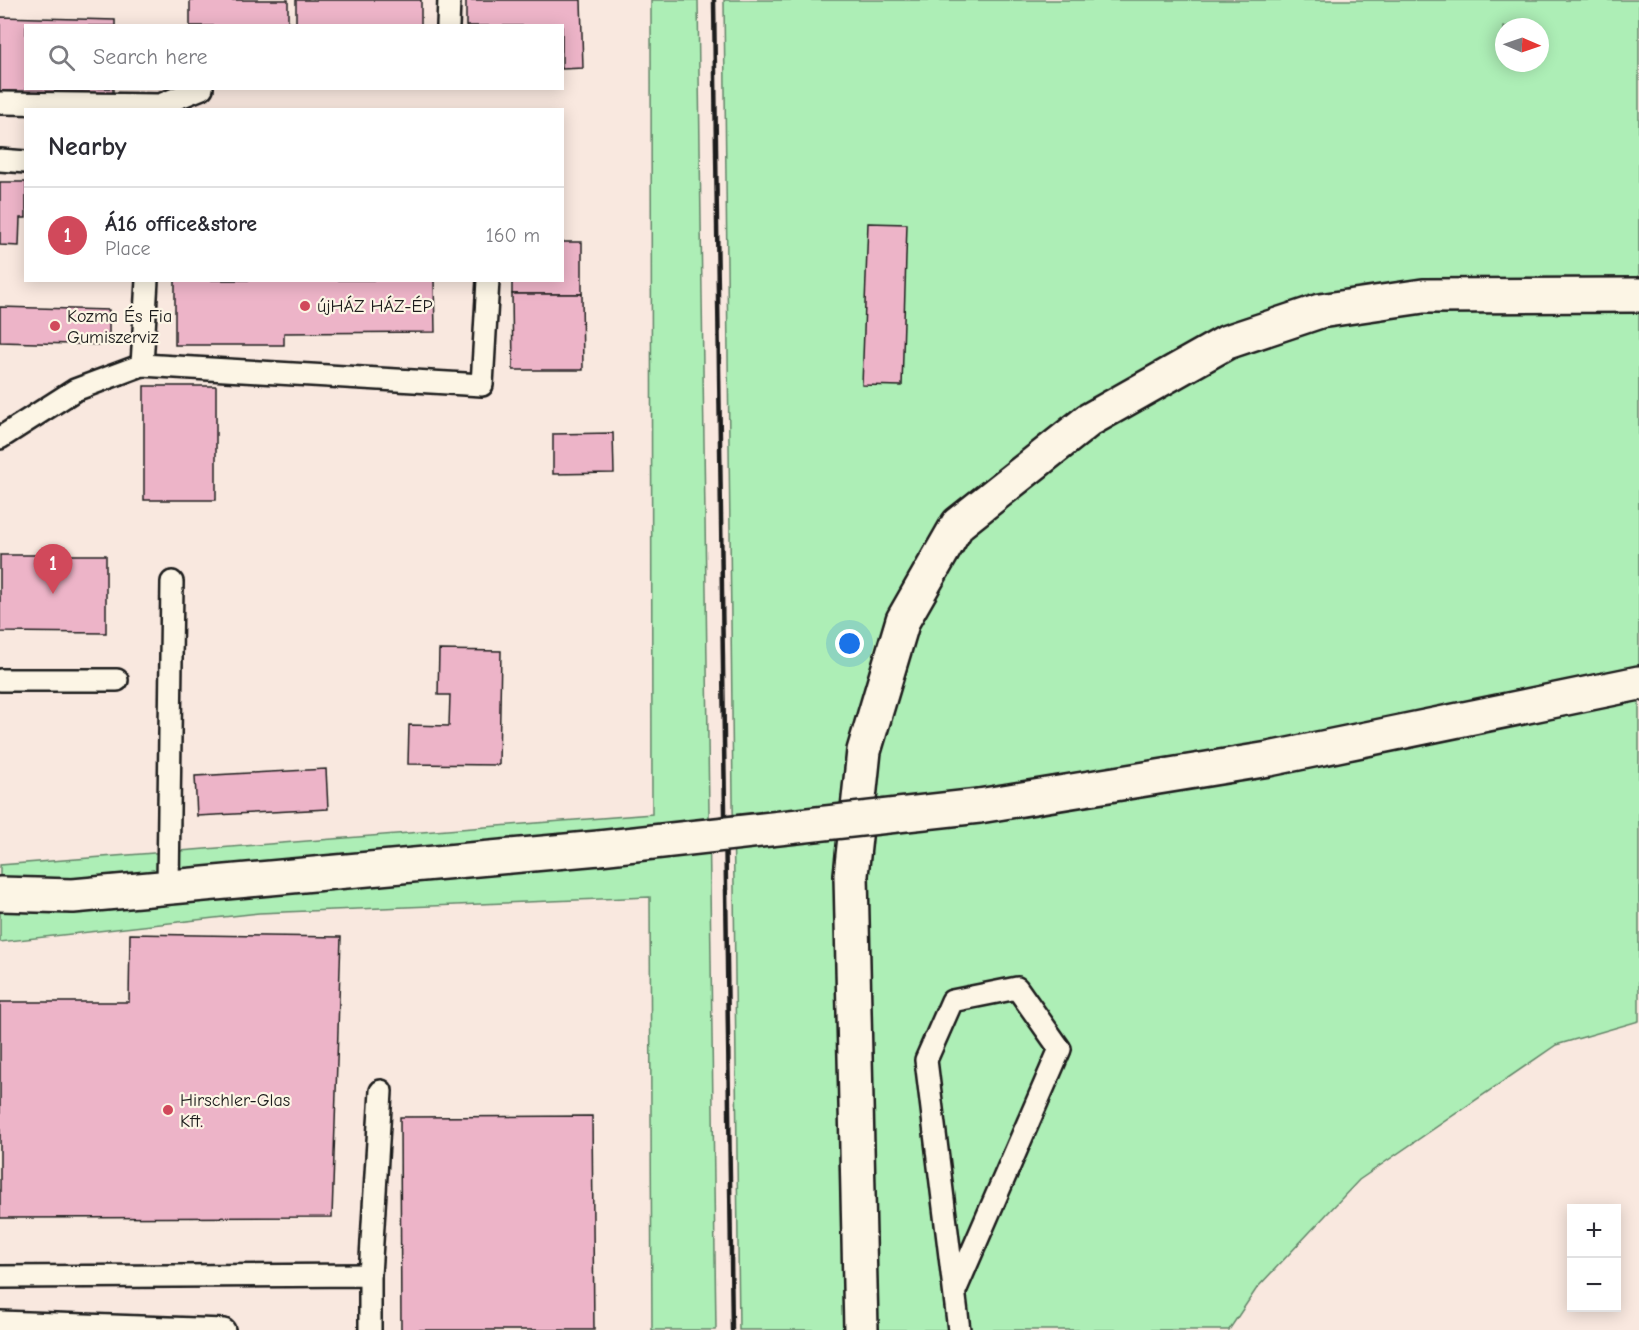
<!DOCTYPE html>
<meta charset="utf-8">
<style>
:root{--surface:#fff;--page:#f7f7f7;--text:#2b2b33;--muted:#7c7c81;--line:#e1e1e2;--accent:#d1495b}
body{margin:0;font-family:"Comic Neue",sans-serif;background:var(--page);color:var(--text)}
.controls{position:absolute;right:18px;bottom:18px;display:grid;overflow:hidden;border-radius:0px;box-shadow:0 3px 15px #0003}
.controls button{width:54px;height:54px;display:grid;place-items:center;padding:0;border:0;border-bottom:2px solid var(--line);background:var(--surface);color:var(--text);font:30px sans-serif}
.compass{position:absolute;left:1495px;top:18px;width:54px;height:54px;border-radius:50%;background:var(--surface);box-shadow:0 3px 15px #0003;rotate:92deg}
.you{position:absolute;left:850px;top:644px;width:21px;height:21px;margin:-15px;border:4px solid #fff;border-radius:50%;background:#1a73e8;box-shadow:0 0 0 9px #1a73e833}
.badge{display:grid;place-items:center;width:39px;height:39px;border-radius:50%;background:var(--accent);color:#fff;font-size:20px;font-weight:700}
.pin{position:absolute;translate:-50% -50px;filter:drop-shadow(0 2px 3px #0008)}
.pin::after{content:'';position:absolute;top:32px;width:21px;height:18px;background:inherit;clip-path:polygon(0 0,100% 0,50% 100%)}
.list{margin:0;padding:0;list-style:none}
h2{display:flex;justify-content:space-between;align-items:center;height:78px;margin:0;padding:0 24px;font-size:26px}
h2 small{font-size:20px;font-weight:400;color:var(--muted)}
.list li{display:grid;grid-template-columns:39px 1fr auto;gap:18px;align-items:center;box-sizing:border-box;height:96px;padding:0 24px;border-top:2px solid var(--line)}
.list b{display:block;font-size:22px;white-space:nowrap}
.list p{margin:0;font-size:20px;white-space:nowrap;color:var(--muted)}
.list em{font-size:20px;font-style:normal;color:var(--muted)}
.icon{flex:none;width:33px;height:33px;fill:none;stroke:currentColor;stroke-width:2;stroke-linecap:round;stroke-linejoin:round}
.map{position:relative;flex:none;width:1639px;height:1330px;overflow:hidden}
.search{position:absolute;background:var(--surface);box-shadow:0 3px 15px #0003;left:24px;top:24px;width:540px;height:66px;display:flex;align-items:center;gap:15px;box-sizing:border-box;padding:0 21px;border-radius:0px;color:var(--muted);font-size:22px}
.panel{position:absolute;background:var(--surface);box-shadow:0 3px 15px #0003;left:24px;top:108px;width:540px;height:174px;border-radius:0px}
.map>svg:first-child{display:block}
</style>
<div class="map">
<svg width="1639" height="1330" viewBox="0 0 1639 1330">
<rect width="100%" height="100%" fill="#f9e8df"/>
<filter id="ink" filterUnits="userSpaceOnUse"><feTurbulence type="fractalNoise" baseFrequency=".0167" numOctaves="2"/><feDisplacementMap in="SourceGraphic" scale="12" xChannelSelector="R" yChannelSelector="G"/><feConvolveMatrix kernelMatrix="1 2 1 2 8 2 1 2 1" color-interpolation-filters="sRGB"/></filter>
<g filter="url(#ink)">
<g fill="#adeeb6" stroke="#648569" stroke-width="1.5" fill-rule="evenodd">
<path d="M 651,0 L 698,0 L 716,1330 L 652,1330 L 650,897 L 259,913 L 0,942 L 0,865 L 652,814 Z"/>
<path d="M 724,0 L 1639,0 L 1639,1021 L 1556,1045 L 1359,1180 L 1257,1288 L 1229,1330 L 739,1330 ZM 1504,27 L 1540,27 L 1540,63 L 1504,63 Z"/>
</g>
<g fill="#edb4c8" stroke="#1c1c1c" stroke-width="1.5">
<rect x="190" y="0" width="98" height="26"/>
<rect x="296" y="0" width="125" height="26"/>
<path d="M 466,0 L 581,0 L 583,68 L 562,69 L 562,26 L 466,26 Z"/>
<path d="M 0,17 L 115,20 L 115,26 L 26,26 L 26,88 L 113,88 L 113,94 L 0,91 Z"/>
<path d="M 0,182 L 26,182 L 26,218 L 20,218 L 19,246 L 0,245 Z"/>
<path d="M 868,223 L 907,224 L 902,386 L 862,385 Z"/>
<path d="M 562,242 L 582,242 L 582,294 L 512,294 L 512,280 L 562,280 Z"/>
<path d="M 175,280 L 434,280 L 435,332 L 284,333 L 284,345 L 175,345 Z"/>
<path d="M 512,294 L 582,294 L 583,370 L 513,370 Z"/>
<path d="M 0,307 L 109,310 L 109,345 L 0,342 Z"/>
<rect x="144" y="386" width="72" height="114"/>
<path d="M 613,433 L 614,473 L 553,474 L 553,434 Z"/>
<path d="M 0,555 L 106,555 L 106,633 L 0,632 Z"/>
<path d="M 439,650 L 501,651 L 499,765 L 408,764 L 409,725 L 449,726 L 450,695 L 438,695 Z"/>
<path d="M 326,769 L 328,809 L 197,816 L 195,776 Z"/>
<path d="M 130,934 L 341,937 L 332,1217 L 0,1218 L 0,1002 L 129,1002 Z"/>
<path d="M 592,1116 L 594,1330 L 401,1330 L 400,1117 Z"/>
</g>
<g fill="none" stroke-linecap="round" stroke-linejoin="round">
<defs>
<g id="lane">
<path d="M 448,26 L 449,0"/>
<path d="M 0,103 L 160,105 L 202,88"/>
<path d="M 0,160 L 26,162"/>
<path d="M 142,365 L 147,280"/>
<path d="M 0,438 L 75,390 L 142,365 L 482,385 L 488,280"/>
<path d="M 0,680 L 117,680"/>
<path d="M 168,887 L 172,582"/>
<path d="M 370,1275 L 381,1091"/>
<path d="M 0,1277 L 370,1275 L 370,1330"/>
<path d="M 955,1291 L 1060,1049 L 1017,988 L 952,1001 L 926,1060 L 959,1330"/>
<path d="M 0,1322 L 224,1330"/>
</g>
<path id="street" d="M 861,1330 L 851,875 L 864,751 L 903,620 L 958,524 L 1089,420 L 1227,342 L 1320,311 L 1423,296 L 1639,295"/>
<g id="secondary">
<path d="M 979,806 L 1269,759 L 1639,683"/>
<path d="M 0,894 L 73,896 L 599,848"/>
</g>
</defs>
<use href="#lane" stroke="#1c1c1c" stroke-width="26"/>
<use href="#street" stroke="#1c1c1c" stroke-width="38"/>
<use href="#secondary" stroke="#1c1c1c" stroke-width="38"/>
<use href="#lane" stroke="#fcf5e5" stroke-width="21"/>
<use href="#street" stroke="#fcf5e5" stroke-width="33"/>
<use href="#secondary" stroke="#fcf5e5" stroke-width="33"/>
<path stroke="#1c1c1c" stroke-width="4.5" d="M 714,0 L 732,1330"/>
<defs>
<path id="secondary-bridge" d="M 599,848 L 979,806"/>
</defs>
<use href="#secondary-bridge" stroke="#1c1c1c" stroke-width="38" stroke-linecap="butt"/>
<use href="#secondary-bridge" stroke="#fcf5e5" stroke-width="33"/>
</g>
</g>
<g fill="#d1495b" stroke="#fcf5e5" stroke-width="2">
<circle cx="305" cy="306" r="6"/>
<circle cx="55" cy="326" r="6"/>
<circle cx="168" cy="1110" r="6"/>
</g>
<g text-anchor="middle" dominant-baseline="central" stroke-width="4.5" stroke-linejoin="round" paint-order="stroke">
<g font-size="18" fill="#1c1c1c" stroke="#fcf5e5" text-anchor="start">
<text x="317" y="306">újHÁZ HÁZ-ÉP</text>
<text x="67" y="316">Kozma És Fia<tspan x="67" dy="21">Gumiszerviz</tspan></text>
<text x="180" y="1100">Hirschler-Glas<tspan x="180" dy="21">Kft.</tspan></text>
</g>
</g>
</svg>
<div class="controls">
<button>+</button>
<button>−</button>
</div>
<svg class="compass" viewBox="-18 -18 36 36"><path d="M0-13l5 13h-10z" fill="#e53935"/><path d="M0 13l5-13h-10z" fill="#7c7c81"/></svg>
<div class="you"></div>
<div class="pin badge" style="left:53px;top:594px">1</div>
<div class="search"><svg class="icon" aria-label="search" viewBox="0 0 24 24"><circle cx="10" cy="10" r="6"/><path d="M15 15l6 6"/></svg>Search here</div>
<section class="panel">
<h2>Nearby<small></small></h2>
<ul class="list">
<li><span class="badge">1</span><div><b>Á16 office&amp;store</b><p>Place</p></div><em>160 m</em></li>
</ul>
</section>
</div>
